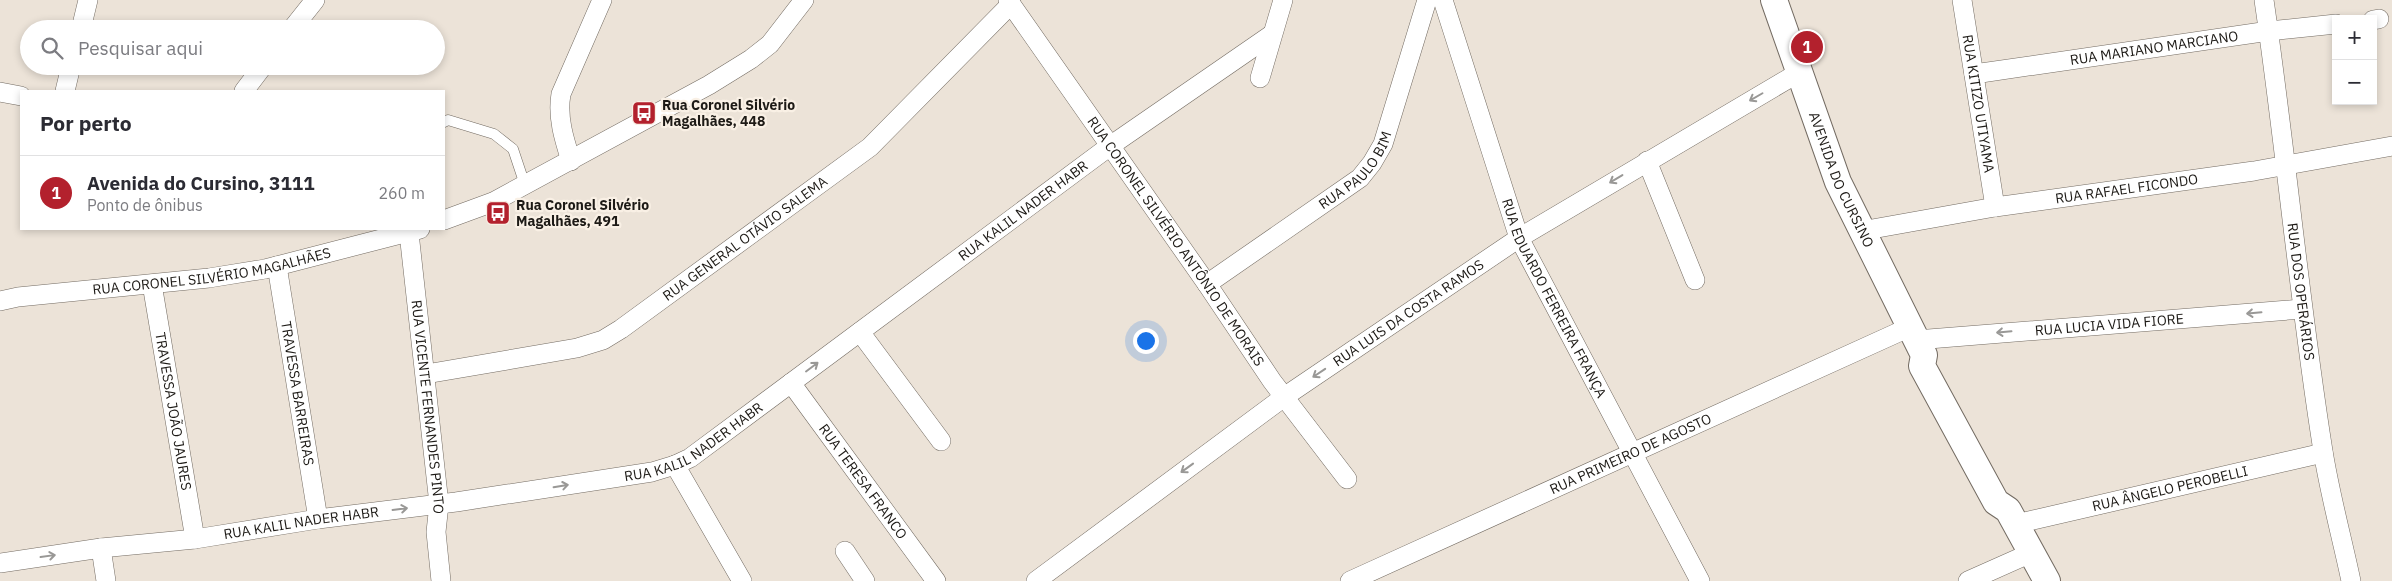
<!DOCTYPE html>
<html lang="pt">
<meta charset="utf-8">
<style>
:root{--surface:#fff;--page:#f2f2f3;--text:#2b2b33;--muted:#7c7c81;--line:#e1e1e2;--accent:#b3212d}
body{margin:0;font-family:"IBM Plex Sans",sans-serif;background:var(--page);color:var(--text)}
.controls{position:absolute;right:15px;top:15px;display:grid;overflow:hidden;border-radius:0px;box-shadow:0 2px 8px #0003}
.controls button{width:45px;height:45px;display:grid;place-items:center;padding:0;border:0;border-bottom:1px solid var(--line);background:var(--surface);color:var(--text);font:25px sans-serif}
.you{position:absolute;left:1145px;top:340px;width:18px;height:18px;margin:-12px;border:4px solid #fff;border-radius:50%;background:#1a73e8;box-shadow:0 0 0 8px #1a73e833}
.badge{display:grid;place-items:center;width:32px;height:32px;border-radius:50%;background:var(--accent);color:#fff;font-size:16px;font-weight:700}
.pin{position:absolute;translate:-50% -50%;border:2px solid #fff;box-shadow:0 1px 5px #0006}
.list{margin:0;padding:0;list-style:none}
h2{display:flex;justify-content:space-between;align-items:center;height:65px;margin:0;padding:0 20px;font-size:21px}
h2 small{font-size:16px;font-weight:400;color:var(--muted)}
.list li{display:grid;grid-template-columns:32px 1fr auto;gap:15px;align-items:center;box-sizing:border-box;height:75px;padding:0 20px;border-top:1px solid var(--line)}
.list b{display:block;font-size:19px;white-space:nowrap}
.list p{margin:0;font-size:16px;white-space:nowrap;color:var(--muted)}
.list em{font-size:16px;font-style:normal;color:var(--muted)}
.icon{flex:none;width:28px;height:28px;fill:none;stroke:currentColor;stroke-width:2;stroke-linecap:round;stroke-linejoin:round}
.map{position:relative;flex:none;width:2392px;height:581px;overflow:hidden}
.search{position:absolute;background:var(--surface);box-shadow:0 2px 8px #0003;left:20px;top:20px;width:425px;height:55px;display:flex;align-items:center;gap:12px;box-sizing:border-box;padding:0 18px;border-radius:28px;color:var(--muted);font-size:19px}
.panel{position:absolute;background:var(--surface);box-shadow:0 2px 8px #0003;left:20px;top:90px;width:425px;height:140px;border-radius:0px}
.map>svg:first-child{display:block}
</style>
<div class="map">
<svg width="2392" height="581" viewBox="0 0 2392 581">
<rect width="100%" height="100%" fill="#ece3d8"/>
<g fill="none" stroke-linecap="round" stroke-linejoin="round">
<defs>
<path id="lane" d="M 444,122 L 448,120 L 494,134 L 513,149 L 525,185"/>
<g id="street">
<path id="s1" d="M 1008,0 L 1207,284 L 1272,381 L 1347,479"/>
<path id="s2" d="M 1443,0 L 1519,238 L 1700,581"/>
<path id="s3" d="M 1962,0 L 1995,207"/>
<path id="s4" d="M 2264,0 C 2286,150 2299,301 2323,451 C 2330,495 2342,538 2351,581"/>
<path d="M 2373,20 L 2379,19"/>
<path d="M 81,29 L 88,0"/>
<path d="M 292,29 L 315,0"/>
<path id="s5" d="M 1974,74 L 2269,31 L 2336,24"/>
<path d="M 1260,78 L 1283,0"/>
<path d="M 65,91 L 71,66"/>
<path d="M 244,91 L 263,66"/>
<path d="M 0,92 L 21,96"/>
<path d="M 571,161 C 564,139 557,117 561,94 L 602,0"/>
<path d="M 1647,161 L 1695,280"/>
<path d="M 444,220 L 493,202 L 709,85 L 751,59 L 770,44 L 804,0"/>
<path id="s6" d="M 1861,231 L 1995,207 L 2254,171 L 2392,146"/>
<path id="s7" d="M 409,233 L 439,504 L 436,532 L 441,581"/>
<path id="s8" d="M 277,266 L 318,519"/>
<path id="s9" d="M 152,284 L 195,539"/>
<path id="s10" d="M 1207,284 L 1360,178 L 1372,163 L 1383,144 L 1427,0"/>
<path id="s11" d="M 0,301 L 18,297 L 209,278 L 265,269 L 420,229"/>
<path d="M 860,332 L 941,441"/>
<path id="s12" d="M 1916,340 L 2302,309"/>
<path id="s13" d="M 426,374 L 577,348 L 603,340 L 621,329 L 870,147 L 1011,4"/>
<path id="s14" d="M 791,383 L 936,581"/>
<path d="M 675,465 L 742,581"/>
<path id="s15" d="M 2016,524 L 2323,453"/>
<path d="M 101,548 L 106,581"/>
<path d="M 845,551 L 865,581"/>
<path id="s16" d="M 0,563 L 101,548 L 195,539 L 318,519 L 456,502 L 652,472 L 675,465 L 690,458 L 1110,146 L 1271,35"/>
<path id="s17" d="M 1036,581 L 1284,397 L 1519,238 L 1798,73"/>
<path id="s18" d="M 1350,581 L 1910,327"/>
<path d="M 1968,581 L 2031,553"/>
</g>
<g id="secondary">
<path id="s19" d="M 1774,0 L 1838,182 L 1924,355 L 1922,366 L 1996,502 L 2008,510 L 2047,581"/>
</g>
</defs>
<use href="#lane" stroke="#736b62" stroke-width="11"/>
<use href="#street" stroke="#736b62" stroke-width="20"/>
<use href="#secondary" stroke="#736b62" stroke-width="28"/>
<use href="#lane" stroke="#fff" stroke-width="10"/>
<use href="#street" stroke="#fff" stroke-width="19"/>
<use href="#secondary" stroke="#fff" stroke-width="26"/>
</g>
<defs><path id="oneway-shaft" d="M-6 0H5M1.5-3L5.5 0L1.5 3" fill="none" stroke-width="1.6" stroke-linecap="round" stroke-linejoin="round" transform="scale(1.25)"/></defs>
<g stroke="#999896">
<use href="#oneway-shaft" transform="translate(1756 97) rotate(150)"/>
<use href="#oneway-shaft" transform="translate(1616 179) rotate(149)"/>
<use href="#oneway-shaft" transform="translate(2254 313) rotate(175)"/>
<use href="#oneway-shaft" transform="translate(2004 332) rotate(175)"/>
<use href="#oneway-shaft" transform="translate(812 367) rotate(-37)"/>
<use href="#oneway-shaft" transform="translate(1319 373) rotate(146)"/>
<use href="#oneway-shaft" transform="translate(1187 468) rotate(144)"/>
<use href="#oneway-shaft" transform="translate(561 486) rotate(-9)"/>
<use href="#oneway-shaft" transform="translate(400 509) rotate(-7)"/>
<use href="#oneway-shaft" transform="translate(48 556) rotate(-8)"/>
</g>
<defs>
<symbol id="bus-square" viewBox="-11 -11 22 22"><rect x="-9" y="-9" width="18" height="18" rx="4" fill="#b3212d" stroke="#f9f0e5"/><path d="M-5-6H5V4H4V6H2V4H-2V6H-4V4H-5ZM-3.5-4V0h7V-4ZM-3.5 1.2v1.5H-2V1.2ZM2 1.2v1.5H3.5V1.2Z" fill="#fff"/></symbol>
</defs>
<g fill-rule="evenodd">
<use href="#bus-square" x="630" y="99" width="28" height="28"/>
<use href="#bus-square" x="484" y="199" width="28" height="28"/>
</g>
<g text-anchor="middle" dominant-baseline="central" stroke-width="4.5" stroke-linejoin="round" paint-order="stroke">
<g font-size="14" fill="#1d1a16" stroke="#f9f0e5">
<text stroke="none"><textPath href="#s5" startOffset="182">RUA MARIANO MARCIANO</textPath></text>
<text stroke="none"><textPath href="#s3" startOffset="105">RUA KITIZO UTIYAMA</textPath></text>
<text stroke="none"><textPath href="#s10" startOffset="189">RUA PAULO BIM</textPath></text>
<text stroke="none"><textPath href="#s19" startOffset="192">AVENIDA DO CURSINO</textPath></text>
<text stroke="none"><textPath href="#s6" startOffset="269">RUA RAFAEL FICONDO</textPath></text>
<text stroke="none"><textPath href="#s16" startOffset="1114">RUA KALIL NADER HABR</textPath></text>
<text stroke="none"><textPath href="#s13" startOffset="355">RUA GENERAL OTÁVIO SALEMA</textPath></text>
<text stroke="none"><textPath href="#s1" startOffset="294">RUA CORONEL SILVÉRIO ANTÔNIO DE MORAIS</textPath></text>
<text stroke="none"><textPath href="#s11" startOffset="214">RUA CORONEL SILVÉRIO MAGALHÃES</textPath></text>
<text stroke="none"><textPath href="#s4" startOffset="294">RUA DOS OPERÁRIOS</textPath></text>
<text stroke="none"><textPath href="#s2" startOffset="319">RUA EDUARDO FERREIRA FRANÇA</textPath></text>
<text stroke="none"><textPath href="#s17" startOffset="459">RUA LUIS DA COSTA RAMOS</textPath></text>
<text stroke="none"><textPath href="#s12" startOffset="194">RUA LUCIA VIDA FIORE</textPath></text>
<text stroke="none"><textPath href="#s8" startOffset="129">TRAVESSA BARREIRAS</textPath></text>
<text stroke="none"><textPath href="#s7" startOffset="175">RUA VICENTE FERNANDES PINTO</textPath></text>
<text stroke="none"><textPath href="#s9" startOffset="129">TRAVESSA JOÃO JAURES</textPath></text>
<text stroke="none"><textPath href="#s16" startOffset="709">RUA KALIL NADER HABR</textPath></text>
<text stroke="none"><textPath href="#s18" startOffset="308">RUA PRIMEIRO DE AGOSTO</textPath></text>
<text stroke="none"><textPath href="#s14" startOffset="122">RUA TERESA FRANCO</textPath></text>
<text stroke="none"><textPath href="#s15" startOffset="158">RUA ÂNGELO PEROBELLI</textPath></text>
<text stroke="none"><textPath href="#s16" startOffset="304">RUA KALIL NADER HABR</textPath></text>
</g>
<g font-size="14" font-weight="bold" fill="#1d1a16" stroke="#f9f0e5" text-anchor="start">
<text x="662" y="105">Rua Coronel Silvério<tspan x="662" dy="16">Magalhães, 448</tspan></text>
<text x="516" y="205">Rua Coronel Silvério<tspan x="516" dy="16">Magalhães, 491</tspan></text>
</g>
</g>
</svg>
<div class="controls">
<button>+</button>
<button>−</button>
</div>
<div class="you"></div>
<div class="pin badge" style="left:1807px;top:47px">1</div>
<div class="search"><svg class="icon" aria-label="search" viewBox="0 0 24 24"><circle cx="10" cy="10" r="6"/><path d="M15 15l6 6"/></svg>Pesquisar aqui</div>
<section class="panel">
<h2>Por perto<small></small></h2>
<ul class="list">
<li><span class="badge">1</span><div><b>Avenida do Cursino, 3111</b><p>Ponto de ônibus</p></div><em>260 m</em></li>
</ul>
</section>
</div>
